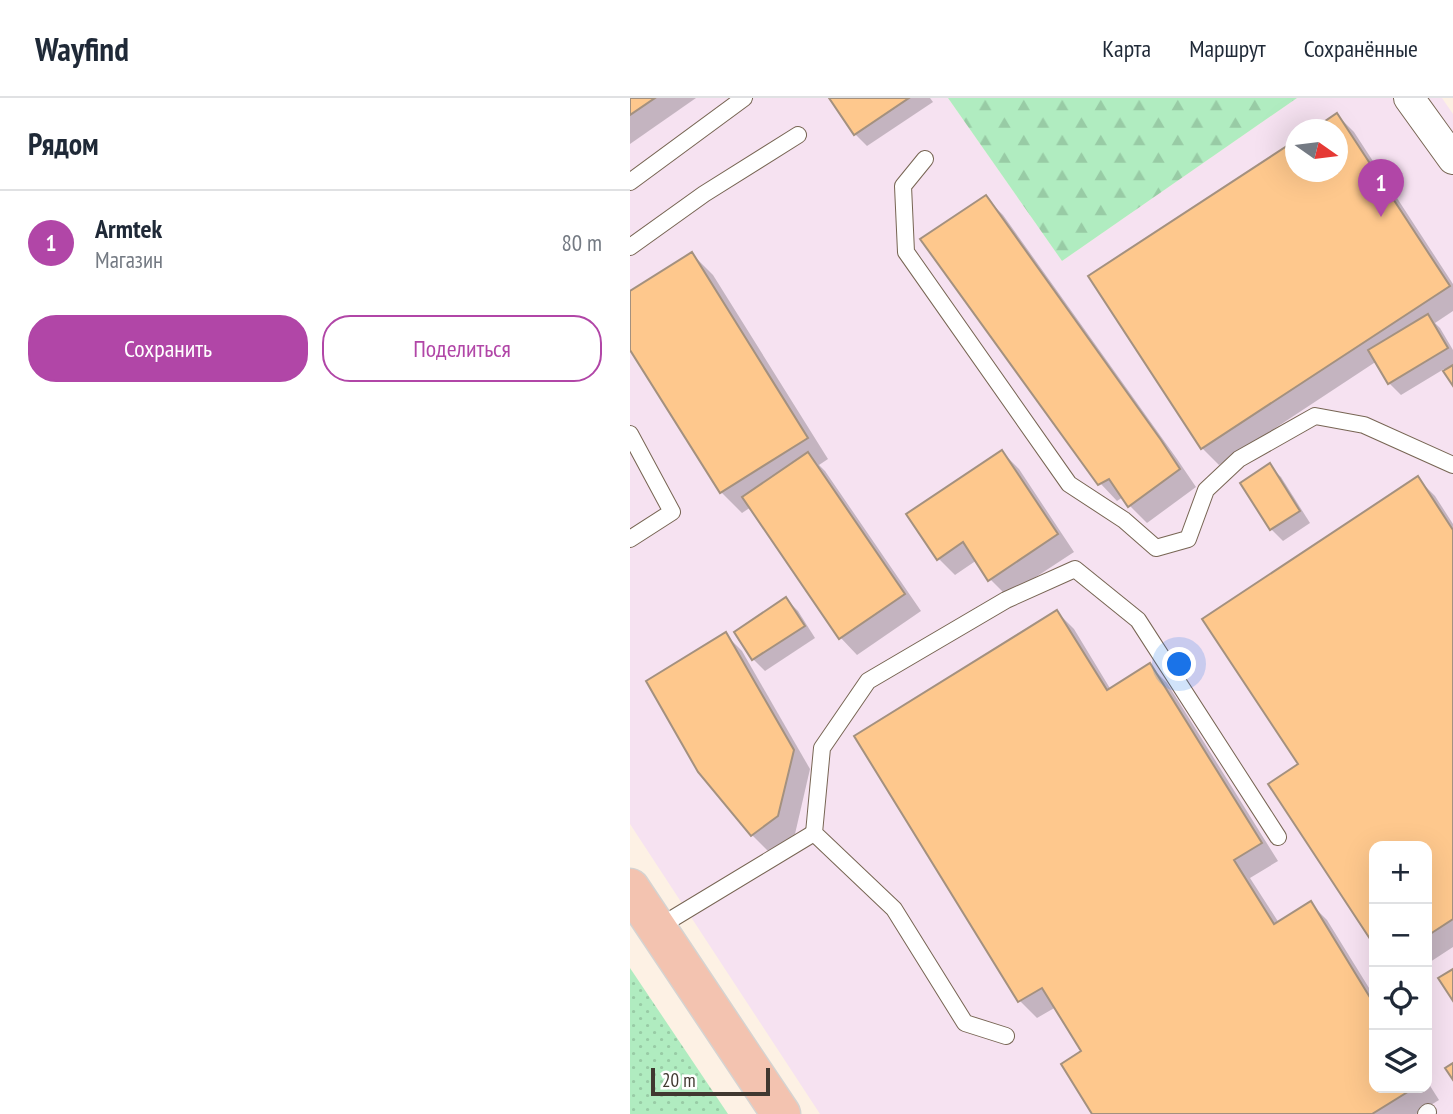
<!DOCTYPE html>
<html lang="ru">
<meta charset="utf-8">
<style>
:root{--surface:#fff;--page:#f6f6f7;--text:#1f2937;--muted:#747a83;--line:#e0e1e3;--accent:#b146a7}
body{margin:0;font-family:"PT Sans Narrow",sans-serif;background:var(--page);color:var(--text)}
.controls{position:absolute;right:21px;bottom:21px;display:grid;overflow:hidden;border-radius:14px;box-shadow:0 7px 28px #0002}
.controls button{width:63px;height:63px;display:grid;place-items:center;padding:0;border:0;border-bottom:2px solid var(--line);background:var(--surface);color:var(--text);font:35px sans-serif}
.compass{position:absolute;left:655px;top:21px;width:63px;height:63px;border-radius:50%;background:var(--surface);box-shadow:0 7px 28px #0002;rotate:104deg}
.scale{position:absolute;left:21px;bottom:18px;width:119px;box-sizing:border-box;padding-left:7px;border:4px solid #403830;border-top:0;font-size:19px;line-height:24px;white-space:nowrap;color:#403830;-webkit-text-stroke:5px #fff;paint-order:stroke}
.you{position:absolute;left:550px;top:567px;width:24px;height:24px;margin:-18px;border:5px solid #fff;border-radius:50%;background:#1a73e8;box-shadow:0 0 0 10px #1a73e833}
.badge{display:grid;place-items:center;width:46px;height:46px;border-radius:50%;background:var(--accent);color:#fff;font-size:23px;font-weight:700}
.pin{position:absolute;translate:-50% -58px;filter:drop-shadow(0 2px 4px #0008)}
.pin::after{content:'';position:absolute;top:37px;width:24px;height:21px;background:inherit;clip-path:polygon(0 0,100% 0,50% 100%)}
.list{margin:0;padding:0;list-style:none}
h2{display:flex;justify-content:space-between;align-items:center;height:91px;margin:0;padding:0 28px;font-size:30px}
h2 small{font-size:23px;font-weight:400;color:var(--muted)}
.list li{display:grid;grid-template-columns:46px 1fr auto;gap:21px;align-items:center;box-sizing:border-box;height:105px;padding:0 28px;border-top:2px solid var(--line)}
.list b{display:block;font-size:26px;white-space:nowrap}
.list p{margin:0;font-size:23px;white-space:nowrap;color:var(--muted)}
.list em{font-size:23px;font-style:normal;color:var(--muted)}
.actions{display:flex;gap:14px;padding:21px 28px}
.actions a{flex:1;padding:16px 0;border:2px solid var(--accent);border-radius:28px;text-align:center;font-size:24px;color:var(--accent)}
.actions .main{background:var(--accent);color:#fff}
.icon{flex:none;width:38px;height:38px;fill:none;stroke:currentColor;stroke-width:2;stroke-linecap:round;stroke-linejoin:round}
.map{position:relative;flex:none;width:823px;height:1016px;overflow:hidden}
header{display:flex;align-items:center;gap:42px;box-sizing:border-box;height:98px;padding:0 35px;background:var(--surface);border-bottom:2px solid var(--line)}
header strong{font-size:33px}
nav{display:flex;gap:38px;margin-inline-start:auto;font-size:24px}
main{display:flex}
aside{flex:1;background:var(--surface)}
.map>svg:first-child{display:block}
</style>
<header>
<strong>Wayfind</strong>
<nav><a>Карта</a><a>Маршрут</a><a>Сохранённые</a></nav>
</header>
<main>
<aside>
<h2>Рядом<small></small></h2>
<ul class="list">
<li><span class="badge">1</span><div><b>Armtek</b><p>Магазин</p></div><em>80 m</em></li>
</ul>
<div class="actions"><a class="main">Сохранить</a><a>Поделиться</a></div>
</aside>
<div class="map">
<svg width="823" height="1016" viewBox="0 0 823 1016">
<defs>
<pattern id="grass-dots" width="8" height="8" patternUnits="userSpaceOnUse" patternTransform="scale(1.75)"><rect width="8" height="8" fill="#b0ecc0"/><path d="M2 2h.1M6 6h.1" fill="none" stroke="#98cba5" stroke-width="1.8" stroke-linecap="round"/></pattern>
<pattern id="forest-firs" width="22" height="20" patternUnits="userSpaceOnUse" patternTransform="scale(1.75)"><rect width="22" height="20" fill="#b0ecc0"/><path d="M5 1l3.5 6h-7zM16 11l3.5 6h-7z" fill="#98cba5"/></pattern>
</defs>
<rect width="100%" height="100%" fill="#fdf1e4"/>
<path fill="#f6e2f1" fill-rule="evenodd" d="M 0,0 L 318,0 L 432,163 L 667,0 L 812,0 L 823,16 L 823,1016 L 190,1016 L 0,726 ZM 666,32 L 708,32 L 708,74 L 666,74 ZM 744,748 L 797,748 L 797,990 L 744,990 Z"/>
<path fill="url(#grass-dots)" d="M 0,870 L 98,1016 L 0,1016 Z"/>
<path fill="url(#forest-firs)" d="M 318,0 L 667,0 L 432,163 Z"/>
<g fill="#0003">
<path d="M 0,0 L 66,0 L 0,46 Z"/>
<path d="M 201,0 L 300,0 L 303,4 L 237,48 L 225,36 Z"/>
<path d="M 707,17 L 724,34 L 823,186 L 823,213 L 805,225 L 810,230 L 823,252 L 823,284 L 814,271 L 771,297 L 759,285 L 747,263 L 589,367 L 572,350 L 666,74 L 708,74 Z"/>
<path d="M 356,100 L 373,117 L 547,361 L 566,389 L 517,425 L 500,408 L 493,399 L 487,403 L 470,385 Z"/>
<path d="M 62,156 L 83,177 L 198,361 L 189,367 L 195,373 L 291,513 L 227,557 L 210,539 L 121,409 L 112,415 L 91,394 L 0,248 L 0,195 Z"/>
<path d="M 372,354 L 389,371 L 444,454 L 377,498 L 360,481 L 347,462 L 325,477 L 308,460 Z"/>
<path d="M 639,368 L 651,379 L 680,425 L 653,443 L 641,431 Z"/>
<path d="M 788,381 L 805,398 L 823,426 L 823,849 L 797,866 L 797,748 L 744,748 L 744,844 L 641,686 L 671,667 Z"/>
<path d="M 156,501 L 168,513 L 185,540 L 135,573 L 123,561 Z"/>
<path d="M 427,514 L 444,531 L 481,592 L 520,568 L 537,585 L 648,763 L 620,780 L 649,825 L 680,805 L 697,822 L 744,898 L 744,990 L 797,990 L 797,983 L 809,1002 L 786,1016 L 464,1016 L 454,954 L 426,909 L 407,920 L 390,903 L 226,639 Z"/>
<path d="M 95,536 L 112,553 L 180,671 L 165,736 L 139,754 L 122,737 Z"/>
</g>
<g fill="#fec88d" stroke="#a4917f" stroke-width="2">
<path d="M 0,0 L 25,0 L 0,17 Z"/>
<path d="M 199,0 L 279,0 L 224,37 Z"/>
<path d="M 707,15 L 820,188 L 571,351 L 458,178 L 666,42 L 666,74 L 708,74 L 708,32 L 682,32 Z"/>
<path d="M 356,97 L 531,342 L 550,371 L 498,409 L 479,381 L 468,387 L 290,141 Z"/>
<path d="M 62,154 L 178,340 L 90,395 L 0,252 L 0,193 Z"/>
<path d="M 798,216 L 818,250 L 758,286 L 738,252 Z"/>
<path d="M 823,267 L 823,288 L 813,273 Z"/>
<path d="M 372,352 L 428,436 L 358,483 L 333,444 L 307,462 L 276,416 Z"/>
<path d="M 178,354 L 275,496 L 209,541 L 112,399 Z"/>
<path d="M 640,365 L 670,413 L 640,432 L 610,385 Z"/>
<path d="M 788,378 L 823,432 L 823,821 L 797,838 L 797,748 L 744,748 L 744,847 L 638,686 L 668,666 L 572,521 Z"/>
<path d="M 156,499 L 175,528 L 122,562 L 104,534 Z"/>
<path d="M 427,512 L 477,592 L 520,565 L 632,745 L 604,762 L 644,826 L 681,803 L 744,906 L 744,990 L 784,990 L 742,1016 L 462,1016 L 431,966 L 451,953 L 412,890 L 388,904 L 224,638 Z"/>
<path d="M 96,534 L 164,652 L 148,718 L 121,738 L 68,674 L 16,583 Z"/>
<path d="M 823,871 L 823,903 L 808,880 Z"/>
<path d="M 823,965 L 823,982 L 815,970 Z"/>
</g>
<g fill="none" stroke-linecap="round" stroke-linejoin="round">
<defs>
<g id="service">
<path d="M 295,61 L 273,88 L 276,154 L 439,386 L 494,422 L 526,450 L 558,441 L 576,392 L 609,361 L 685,318 L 734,327 L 823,367"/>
<path d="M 0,84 L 114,0"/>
<path d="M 0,149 L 74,96 L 168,37"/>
<path d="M 0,336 L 42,414 L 0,441"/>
<path d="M 27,830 L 184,735"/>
<path d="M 376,938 L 335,925 L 264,811 L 184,735 L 192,650 L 238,583 L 376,502 L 445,471 L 508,522 L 648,739"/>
<path d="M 796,1016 L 798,1014"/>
</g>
<path id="minor" d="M 779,0 L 823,61"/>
<path id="primary" d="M 0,790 L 151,1016"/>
</defs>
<use href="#service" stroke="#776553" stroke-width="18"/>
<use href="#minor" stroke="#776553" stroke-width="32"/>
<use href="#primary" stroke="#d5d3d1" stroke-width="41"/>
<use href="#service" stroke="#fff" stroke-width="16"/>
<use href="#minor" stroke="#fff" stroke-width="30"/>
<use href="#primary" stroke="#f3c3b0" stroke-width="38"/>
</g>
</svg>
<div class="controls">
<button>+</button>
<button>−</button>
<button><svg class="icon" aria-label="locate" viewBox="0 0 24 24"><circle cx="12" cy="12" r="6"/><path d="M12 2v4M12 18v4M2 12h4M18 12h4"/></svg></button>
<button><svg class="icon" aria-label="layers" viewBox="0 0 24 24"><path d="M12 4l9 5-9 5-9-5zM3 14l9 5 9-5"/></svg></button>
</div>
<svg class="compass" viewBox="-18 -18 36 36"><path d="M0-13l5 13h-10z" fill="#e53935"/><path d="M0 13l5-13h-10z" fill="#747a83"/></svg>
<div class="scale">20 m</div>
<div class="you"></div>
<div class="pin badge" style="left:751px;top:119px">1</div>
</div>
</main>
